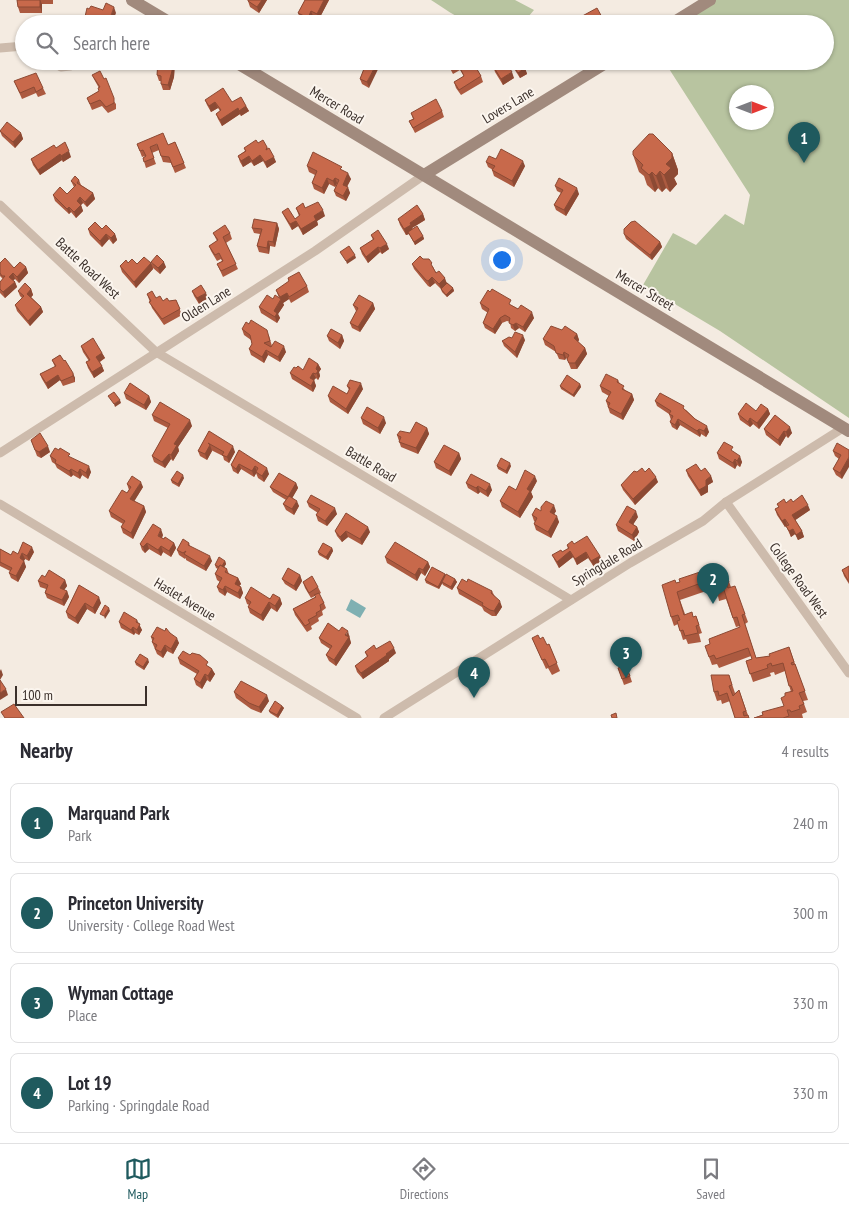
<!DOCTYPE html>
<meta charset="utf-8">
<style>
:root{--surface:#fff;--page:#f7f7f7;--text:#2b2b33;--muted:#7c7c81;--line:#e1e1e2;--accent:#1f5a5e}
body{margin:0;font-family:"PT Sans Narrow",sans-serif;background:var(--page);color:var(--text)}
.compass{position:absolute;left:729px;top:85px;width:45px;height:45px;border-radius:50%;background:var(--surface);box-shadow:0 1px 4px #0004;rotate:90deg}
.scale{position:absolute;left:15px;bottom:12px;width:132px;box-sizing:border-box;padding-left:5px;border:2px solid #3b302b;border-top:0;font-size:14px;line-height:18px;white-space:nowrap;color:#3b302b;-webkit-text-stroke:4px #fbf5ee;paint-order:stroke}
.you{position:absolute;left:501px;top:259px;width:18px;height:18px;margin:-12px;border:4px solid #fff;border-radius:50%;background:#1a73e8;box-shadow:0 0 0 8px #1a73e833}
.badge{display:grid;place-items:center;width:32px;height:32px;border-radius:50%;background:var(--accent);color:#fff;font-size:16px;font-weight:700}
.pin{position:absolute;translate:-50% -41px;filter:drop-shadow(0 1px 2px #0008)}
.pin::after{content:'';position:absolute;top:26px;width:18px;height:15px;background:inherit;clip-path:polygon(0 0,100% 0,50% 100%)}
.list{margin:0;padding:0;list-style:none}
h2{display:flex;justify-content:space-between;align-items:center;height:65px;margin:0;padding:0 20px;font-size:21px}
h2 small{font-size:16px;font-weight:400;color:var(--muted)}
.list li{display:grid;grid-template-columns:32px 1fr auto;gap:15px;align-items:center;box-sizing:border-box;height:80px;margin:0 10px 10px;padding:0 10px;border:1px solid var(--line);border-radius:8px}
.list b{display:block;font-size:19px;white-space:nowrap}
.list p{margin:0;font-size:16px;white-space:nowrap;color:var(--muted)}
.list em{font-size:16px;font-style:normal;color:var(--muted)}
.icon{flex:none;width:28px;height:28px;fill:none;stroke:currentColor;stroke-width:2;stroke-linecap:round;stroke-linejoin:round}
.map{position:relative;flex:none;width:849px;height:718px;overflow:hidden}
.search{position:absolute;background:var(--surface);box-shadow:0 1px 4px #0004;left:15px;right:15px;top:15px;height:55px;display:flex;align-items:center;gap:12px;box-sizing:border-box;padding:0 18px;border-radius:28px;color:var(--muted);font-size:19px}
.sheet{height:425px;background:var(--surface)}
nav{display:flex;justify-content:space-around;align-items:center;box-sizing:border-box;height:70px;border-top:1px solid var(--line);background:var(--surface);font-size:14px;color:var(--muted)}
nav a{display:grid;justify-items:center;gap:2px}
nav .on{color:var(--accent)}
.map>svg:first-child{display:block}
</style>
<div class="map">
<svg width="849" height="718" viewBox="0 0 849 718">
<rect width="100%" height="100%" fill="#f4ebe1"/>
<g fill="#b8c4a0" fill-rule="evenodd">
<path d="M 431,0 L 515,0 L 534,10 L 522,24 L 505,24 L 500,17 C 474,34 454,14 431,0 Z"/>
<path d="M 707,0 L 849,0 L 849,418 L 720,331 L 643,285 L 673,233 L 696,245 L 725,214 L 744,225 L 750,195 L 664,61 L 825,61 L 825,24 L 667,24 ZM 736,92 L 766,92 L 766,122 L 736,122 Z"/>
</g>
<path fill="#7fb0b2" d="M 351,599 L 366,608 L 360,618 L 346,610 Z"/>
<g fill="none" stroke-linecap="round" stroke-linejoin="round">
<g stroke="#cdbbac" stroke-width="9">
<path d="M 0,48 L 24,46"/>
<path d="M 52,61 L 61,67 L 70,66 L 75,61"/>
<path d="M 0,205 L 156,352 L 571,600"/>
<path d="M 0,453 L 315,251 L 424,175"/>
<path d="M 726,502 L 849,673"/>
<path d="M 0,504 L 357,718"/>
<path d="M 384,718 L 630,563 L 703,521 L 726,502 L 843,428"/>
</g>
<g stroke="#a18a7d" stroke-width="12">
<path d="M 132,0 L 172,24"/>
<path d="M 671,24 L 710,0"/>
<path d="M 234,61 L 849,431"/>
<path d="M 424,175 L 609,61"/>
</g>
</g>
<g fill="#ac5a40">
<path d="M 17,0 L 53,0 L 53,4 L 42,4 L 42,13 L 20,13 L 18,7 Z"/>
<path d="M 248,0 L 267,0 L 259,13 L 250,7 L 248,1 Z"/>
<path d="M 305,0 L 329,0 L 319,19 L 313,16 L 310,23 L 300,18 L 298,13 Z"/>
<path d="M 603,19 L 605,24 L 576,24 L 575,20 Z"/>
<path d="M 158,61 L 175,61 L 174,77 L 170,90 L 163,90 L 161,84 L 161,81 L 159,81 L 157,75 Z"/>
<path d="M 367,61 L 369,88 L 362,84 L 360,79 Z"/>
<path d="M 446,61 L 472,61 L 481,76 L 483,82 L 461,95 L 456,88 L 454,82 L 464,76 L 460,70 L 453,74 Z"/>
<path d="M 509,61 L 521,61 L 525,68 L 527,74 L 520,78 Z"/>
<path d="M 493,66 L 514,78 L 503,85 L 495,72 Z"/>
<path d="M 92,75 L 116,104 L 116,109 L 108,113 L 102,106 L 92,110 L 87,98 L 99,91 L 99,88 L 95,81 Z"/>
<path d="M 14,81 L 43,88 L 46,94 L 38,97 L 36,93 L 22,99 Z"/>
<path d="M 205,100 L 232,102 L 246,106 L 249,111 L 241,116 L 240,114 L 222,126 L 218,119 L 216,114 L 220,111 L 218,108 L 211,112 L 207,105 Z"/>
<path d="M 442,111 L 444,117 L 415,133 L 409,121 L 413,119 L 411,113 Z"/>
<path d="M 0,131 L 21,133 L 23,139 L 15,148 L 2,136 Z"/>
<path d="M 175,142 L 186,168 L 175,173 L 171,163 L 163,162 L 159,150 L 152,153 L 156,164 L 146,168 L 143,158 L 145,156 L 142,157 L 137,144 L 168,145 Z"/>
<path d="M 258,143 L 267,147 L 276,162 L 267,168 L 263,161 L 254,166 L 251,162 L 243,167 L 240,162 L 238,156 L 245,151 L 244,148 Z"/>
<path d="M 56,148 L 71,157 L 63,162 L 62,160 L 40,175 L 33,165 L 31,159 Z"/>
<path d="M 672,153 L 678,170 L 678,174 L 674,178 L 677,184 L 670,192 L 666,188 L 662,192 L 658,188 L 655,192 L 647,185 L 644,176 L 639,172 L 633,155 Z"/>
<path d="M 496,159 L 525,166 L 514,187 L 494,176 L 492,170 L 493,170 L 488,167 L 486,162 Z"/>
<path d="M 307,166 L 343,171 L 351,179 L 347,187 L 350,193 L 346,201 L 336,196 L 334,191 L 337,183 L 335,187 L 329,184 L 324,194 L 314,189 L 312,183 L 315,175 L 309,172 Z"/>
<path d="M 79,180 L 81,185 L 93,193 L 95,199 L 87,207 L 83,203 L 81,205 L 83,211 L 76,218 L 71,212 L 69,214 L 55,201 L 53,195 L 67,194 L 74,187 L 71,181 Z"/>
<path d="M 555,186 L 579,194 L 566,216 L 556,210 L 554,205 L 561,193 L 557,191 Z"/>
<path d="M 296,208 L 305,208 L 325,216 L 317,221 L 318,225 L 303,235 L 298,226 L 292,230 L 285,218 L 282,212 L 295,219 L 299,216 Z"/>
<path d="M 423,214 L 425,220 L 412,228 L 423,236 L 424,239 L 415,245 L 409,234 L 406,235 L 400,225 L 398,219 Z"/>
<path d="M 277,223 L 279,229 L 275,247 L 270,246 L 269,254 L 259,252 L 257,246 L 260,234 L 254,233 L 252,228 Z"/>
<path d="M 88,229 L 102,229 L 115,234 L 117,240 L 113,244 L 109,239 L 102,247 L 90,235 Z"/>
<path d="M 213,233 L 230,233 L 232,239 L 226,243 L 238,269 L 223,277 L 217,264 L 222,261 L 221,259 L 217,261 L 211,251 L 209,246 L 217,241 Z"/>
<path d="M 624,234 L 660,242 L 662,247 L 652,260 L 626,239 Z"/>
<path d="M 371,235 L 389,249 L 382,254 L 380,252 L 368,263 L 362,254 L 360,248 L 373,240 Z"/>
<path d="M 423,259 L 434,268 L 434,269 L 436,273 L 453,288 L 454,291 L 447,297 L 442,292 L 441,289 L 435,283 L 430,287 L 428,286 L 414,269 L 412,264 Z"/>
<path d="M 0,263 L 14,268 L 26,267 L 28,273 L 19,283 L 15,279 L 13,280 L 15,282 L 17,287 L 5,298 L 0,293 L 0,282 L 3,279 L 0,276 Z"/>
<path d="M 128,263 L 137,264 L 151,263 L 166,267 L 160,274 L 153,268 L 153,269 L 136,288 L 122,272 L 120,266 Z"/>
<path d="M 288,278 L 307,286 L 309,292 L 291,303 L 289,299 L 283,303 L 284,305 L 278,314 L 280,318 L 277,323 L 261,313 L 259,307 L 273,299 L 279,298 L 276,290 L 289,282 Z"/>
<path d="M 31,289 L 33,295 L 31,297 L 41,307 L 43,312 L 30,326 L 17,311 L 15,305 L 22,298 L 20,296 L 18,291 Z"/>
<path d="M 192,291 L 208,298 L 199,304 L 194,296 Z"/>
<path d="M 147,294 L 163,301 L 169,301 L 176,300 L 182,315 L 164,325 L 152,308 Z"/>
<path d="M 373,303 L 375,309 L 360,332 L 352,328 L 350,323 L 357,311 L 356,311 L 353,305 Z"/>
<path d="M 480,303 L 513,306 L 534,318 L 525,332 L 519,328 L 515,331 L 511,328 L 510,322 L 507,321 L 502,323 L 495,334 L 485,328 L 483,323 L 488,313 L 482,309 Z"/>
<path d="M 242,329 L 269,336 L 272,346 L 286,352 L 280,362 L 268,355 L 264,363 L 251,355 L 249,349 L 252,344 L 251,340 L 244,335 Z"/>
<path d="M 562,330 L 577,334 L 579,340 L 578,342 L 585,348 L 587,354 L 577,369 L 571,369 L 567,359 L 566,358 L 565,360 L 559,359 L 556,352 L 545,345 L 543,339 Z"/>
<path d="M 342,335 L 344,341 L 340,349 L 329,341 L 327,336 Z"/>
<path d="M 512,338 L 525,340 L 517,358 L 504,346 L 502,341 Z"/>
<path d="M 81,346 L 102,353 L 105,358 L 100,362 L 104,371 L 94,378 L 88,368 L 86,362 L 89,361 L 83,352 Z"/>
<path d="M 60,355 L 75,378 L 75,382 L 63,386 L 60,380 L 48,389 L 42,379 L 40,374 L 55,367 L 52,360 Z"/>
<path d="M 318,364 L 321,369 L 319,372 L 320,376 L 318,380 L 316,378 L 314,380 L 316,386 L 313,392 L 292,379 L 290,373 L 303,370 Z"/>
<path d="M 618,380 L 620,384 L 625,390 L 632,394 L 634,400 L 623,420 L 610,413 L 606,401 L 609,396 L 602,392 L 600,386 Z"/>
<path d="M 580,384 L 581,387 L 574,397 L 561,389 L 560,386 Z"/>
<path d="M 347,386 L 363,389 L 348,414 L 330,402 L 328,396 L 347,394 L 349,390 Z"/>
<path d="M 124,393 L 149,396 L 151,402 L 146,410 L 126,399 Z"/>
<path d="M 655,401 L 686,410 L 709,432 L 706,437 L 701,434 L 700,437 L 680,425 L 677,430 L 672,427 L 670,422 L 671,420 L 669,414 L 657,406 Z"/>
<path d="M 768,409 L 770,414 L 759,429 L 753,424 L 750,427 L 740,420 L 738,414 Z"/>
<path d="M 152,415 L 192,426 L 178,447 L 179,451 L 173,461 L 171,459 L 165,468 L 154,462 L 152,456 L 168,428 L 154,421 Z"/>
<path d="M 775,415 L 792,433 L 788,438 L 786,436 L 780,446 L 766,435 L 764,429 Z"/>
<path d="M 361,418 L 386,423 L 380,434 L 363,424 Z"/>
<path d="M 427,428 L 429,434 L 418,454 L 401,447 L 397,435 L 410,433 Z"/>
<path d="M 209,431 L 235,452 L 229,463 L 224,460 L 223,456 L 211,450 L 212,451 L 207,460 L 200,456 L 198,451 Z"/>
<path d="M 31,440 L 50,452 L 41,458 L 37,456 Z"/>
<path d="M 239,450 L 269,474 L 264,482 L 258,478 L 256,473 L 254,477 L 241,469 L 238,474 L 233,471 L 231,465 Z"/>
<path d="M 849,450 L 842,479 L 836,475 L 833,469 L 839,459 L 835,456 L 833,451 Z"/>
<path d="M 459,453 L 461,459 L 451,476 L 436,468 L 434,462 Z"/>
<path d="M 717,453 L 735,453 L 742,462 L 740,467 L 737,465 L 735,469 L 719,459 Z"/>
<path d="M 50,456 L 71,458 L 91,472 L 88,479 L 82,475 L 80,479 L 73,475 L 71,477 L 57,468 L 55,464 L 52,462 Z"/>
<path d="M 497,466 L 511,466 L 507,474 L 498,469 Z"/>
<path d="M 686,470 L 701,471 L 711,476 L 713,482 L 708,485 L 708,492 L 701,496 L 688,476 Z"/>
<path d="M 637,472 L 645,472 L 658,482 L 635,505 L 623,490 L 621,485 Z"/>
<path d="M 184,478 L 179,487 L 172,483 L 171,480 Z"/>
<path d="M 537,481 L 531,492 L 533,497 L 520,518 L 502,507 L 500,501 L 516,490 Z"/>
<path d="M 296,483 L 298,488 L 292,498 L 299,506 L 294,515 L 286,510 L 283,504 L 286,500 L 273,492 L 270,487 Z"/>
<path d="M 466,483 L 492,490 L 488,497 L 480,492 L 478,494 L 468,488 Z"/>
<path d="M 127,484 L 143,487 L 134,501 L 144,506 L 146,512 L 133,539 L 123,533 L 121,527 L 123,524 L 111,517 L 109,511 L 127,493 L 129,490 Z"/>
<path d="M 307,502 L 337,514 L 327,526 L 318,521 L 316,515 L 318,513 L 309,507 Z"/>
<path d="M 793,502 L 810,510 L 795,520 L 802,531 L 804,537 L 798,540 L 795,534 L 791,537 L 786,526 L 787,525 L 785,527 L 777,515 L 775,509 L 779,507 L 777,504 Z"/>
<path d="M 541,511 L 556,511 L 554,514 L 559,522 L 551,538 L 536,530 L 534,524 L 535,522 L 534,521 L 532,515 Z"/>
<path d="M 638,517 L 633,524 L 637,527 L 639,532 L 634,541 L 618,531 L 616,525 Z"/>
<path d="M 335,531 L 370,532 L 362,545 L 348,537 L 342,542 L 337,536 Z"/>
<path d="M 163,535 L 162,538 L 174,543 L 176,548 L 171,557 L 163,552 L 161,556 L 149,549 L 145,553 L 142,550 L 140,544 Z"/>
<path d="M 189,543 L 190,546 L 212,561 L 206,571 L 186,560 L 186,558 L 185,559 L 179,555 L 177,550 Z"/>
<path d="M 574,544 L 600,556 L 602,561 L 594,567 L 588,558 L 577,565 L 573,557 L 559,568 L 555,561 L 552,555 L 562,552 L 568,549 L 567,545 Z"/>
<path d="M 332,548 L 333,551 L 328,560 L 319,555 L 318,552 Z"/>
<path d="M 0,549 L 11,555 L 34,552 L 29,561 L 25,559 L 24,561 L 26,567 L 18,582 L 11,578 L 9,573 L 10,571 L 0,566 Z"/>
<path d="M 385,557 L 428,562 L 430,567 L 425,576 L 421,573 L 417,581 L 387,563 Z"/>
<path d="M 225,561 L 226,564 L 224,567 L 227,569 L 229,574 L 238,578 L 241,584 L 239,586 L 241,587 L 243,593 L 240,599 L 227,592 L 225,596 L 219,592 L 217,587 L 220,582 L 217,580 L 215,574 L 218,569 L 216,568 L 215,565 Z"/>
<path d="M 849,566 L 849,584 L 844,576 L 842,570 Z"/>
<path d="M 445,574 L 445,576 L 455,579 L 457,582 L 452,590 L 443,585 L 442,583 L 439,589 L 426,583 L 425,580 Z"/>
<path d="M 726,574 L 731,587 L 745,614 L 748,622 L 745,624 L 756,658 L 770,656 L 789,647 L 808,700 L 803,701 L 807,712 L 802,714 L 803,718 L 754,718 L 784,706 L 785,696 L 791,692 L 785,671 L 775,675 L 774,672 L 770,673 L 771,676 L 753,682 L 746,661 L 752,659 L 751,656 L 719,668 L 717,664 L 712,665 L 709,657 L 710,644 L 740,627 L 740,626 L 736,627 L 726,599 L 719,601 L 718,596 L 715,597 L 712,589 L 680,600 L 685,614 L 693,617 L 696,616 L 702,633 L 699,634 L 701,642 L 688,644 L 686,639 L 683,640 L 678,624 L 674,626 L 671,617 L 676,583 L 711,576 L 723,575 Z"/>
<path d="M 300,575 L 302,581 L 296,591 L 285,584 L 282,579 Z"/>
<path d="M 65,580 L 67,586 L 64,590 L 67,591 L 69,597 L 64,606 L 47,598 L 45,593 L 46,589 L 40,587 L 38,581 Z"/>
<path d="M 303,582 L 318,587 L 321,593 L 319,594 L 324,603 L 326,608 L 322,611 L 323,615 L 318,618 L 319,621 L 311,626 L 312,629 L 307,632 L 295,615 L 293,609 L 315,597 L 315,596 L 311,598 L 305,588 Z"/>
<path d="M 467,582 L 492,591 L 494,595 L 502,607 L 496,616 L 492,616 L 484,611 L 482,607 L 459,594 L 457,588 Z"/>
<path d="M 79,585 L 101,603 L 95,614 L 87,609 L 78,624 L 68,618 L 66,612 Z"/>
<path d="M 245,598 L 280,598 L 282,604 L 277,612 L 271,608 L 263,621 L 250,613 L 248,607 L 249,605 L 247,604 Z"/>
<path d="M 119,622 L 138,623 L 142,630 L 139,635 L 135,633 L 134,635 L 121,628 Z"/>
<path d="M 339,631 L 350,636 L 349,637 L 351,643 L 336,666 L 329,661 L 326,655 L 330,649 L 321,643 L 319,638 Z"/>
<path d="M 170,633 L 179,643 L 173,654 L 167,651 L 163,658 L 157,654 L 152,642 L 152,640 L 151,637 Z"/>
<path d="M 532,638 L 540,639 L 547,645 L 549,644 L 560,671 L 552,675 L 548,668 L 546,669 Z"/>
<path d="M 376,649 L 396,653 L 389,659 L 389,661 L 363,679 L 357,672 L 355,666 L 367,657 L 365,652 Z"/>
<path d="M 178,658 L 210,667 L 215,674 L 210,682 L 207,680 L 202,689 L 196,685 L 194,679 L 197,674 L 180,664 Z"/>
<path d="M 135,662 L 149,662 L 144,670 L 136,665 Z"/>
<path d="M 618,668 L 630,676 L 632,682 L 624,685 Z"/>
<path d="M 729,675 L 735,693 L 739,690 L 749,718 L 735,718 L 730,701 L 722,704 L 721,700 L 717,701 L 714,692 Z"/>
<path d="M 234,692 L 269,701 L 261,713 L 251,709 L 236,698 Z"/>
<path d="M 282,706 L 284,708 L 278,718 L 270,713 L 269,711 Z"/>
</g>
<g fill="#8c4a34">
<path d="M 40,0 L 42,4 L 42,13 L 40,7 Z"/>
<path d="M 262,0 L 267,0 L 259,13 L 257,7 Z"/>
<path d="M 324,0 L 329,0 L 319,19 L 317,14 Z"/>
<path d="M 114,7 L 116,13 L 112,24 L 108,24 Z"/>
<path d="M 311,11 L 313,16 L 310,23 L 308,18 Z"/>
<path d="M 172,61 L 175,61 L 174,77 L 170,90 L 168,85 Z"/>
<path d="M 378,61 L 382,61 L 369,88 L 367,82 Z"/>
<path d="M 525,68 L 527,74 L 520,78 L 518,73 Z"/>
<path d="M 512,72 L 514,78 L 503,85 L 501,79 Z"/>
<path d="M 215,102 L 218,108 L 211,112 L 209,106 Z"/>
<path d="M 246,106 L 249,111 L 241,116 L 239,111 Z"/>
<path d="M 238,108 L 240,114 L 222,126 L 220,120 Z"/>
<path d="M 21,133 L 23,139 L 15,148 L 13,142 Z"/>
<path d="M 69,151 L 71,157 L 63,162 L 61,156 Z"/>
<path d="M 672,153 L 678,170 L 678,174 L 674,178 L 677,184 L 670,192 L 664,175 L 666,164 Z"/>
<path d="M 60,154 L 62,160 L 40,175 L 38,170 Z"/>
<path d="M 260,155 L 263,161 L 254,166 L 252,161 Z"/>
<path d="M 249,156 L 251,162 L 243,167 L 241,161 Z"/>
<path d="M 274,157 L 276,162 L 267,168 L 265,162 Z"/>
<path d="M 523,161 L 525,166 L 514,187 L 512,181 Z"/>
<path d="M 660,171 L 666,188 L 662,192 L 656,176 Z"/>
<path d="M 652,172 L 658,188 L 655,192 L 649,175 Z"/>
<path d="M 348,173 L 351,179 L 345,190 L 343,185 Z"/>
<path d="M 327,178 L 329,184 L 324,194 L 322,188 Z"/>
<path d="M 335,178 L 337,183 L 335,187 L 333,181 Z"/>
<path d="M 348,187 L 350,193 L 346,201 L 343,196 Z"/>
<path d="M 577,188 L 579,194 L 566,216 L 564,210 Z"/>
<path d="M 93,193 L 95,199 L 87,207 L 85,202 Z"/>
<path d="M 80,197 L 83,203 L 79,207 L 77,201 Z"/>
<path d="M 81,205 L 83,211 L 76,218 L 74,212 Z"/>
<path d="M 69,207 L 71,212 L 69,214 L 67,209 Z"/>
<path d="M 323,210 L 325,216 L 317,221 L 318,225 L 303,235 L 301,229 L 314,216 Z"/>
<path d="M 423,214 L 425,220 L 412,228 L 413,231 L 408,232 L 409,234 L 406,235 L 404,229 L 410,223 Z"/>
<path d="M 296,221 L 298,226 L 292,230 L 290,224 Z"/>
<path d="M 277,223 L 279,229 L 275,247 L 273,242 Z"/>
<path d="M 106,234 L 109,239 L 102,247 L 100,241 Z"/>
<path d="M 115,234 L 117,240 L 113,244 L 111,238 Z"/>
<path d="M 423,236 L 424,239 L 415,245 L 414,242 Z"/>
<path d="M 268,241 L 270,246 L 269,254 L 267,248 Z"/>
<path d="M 660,242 L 662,247 L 652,260 L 650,255 Z"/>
<path d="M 387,244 L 389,249 L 382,254 L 380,248 Z"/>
<path d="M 378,247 L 380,252 L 368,263 L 366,257 Z"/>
<path d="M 355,255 L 356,258 L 347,264 L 346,261 Z"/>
<path d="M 164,262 L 166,267 L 160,274 L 158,268 Z"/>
<path d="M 151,263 L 153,269 L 136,288 L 134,282 Z"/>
<path d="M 26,267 L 28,273 L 19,283 L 17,277 Z"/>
<path d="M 13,273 L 15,279 L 11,282 L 9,277 Z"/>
<path d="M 432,277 L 435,283 L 430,287 L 428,281 Z"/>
<path d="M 445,278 L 447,284 L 441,289 L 439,284 Z"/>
<path d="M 15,282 L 17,287 L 5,298 L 3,292 Z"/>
<path d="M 453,288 L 454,291 L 447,297 L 446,295 Z"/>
<path d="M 31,289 L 33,295 L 29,300 L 27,294 Z"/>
<path d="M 206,293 L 208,298 L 199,304 L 197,298 Z"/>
<path d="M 287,293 L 289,299 L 283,303 L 284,305 L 278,314 L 280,318 L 277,323 L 275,317 L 274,311 L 281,300 L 280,297 Z"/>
<path d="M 373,303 L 375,309 L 360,332 L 358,327 Z"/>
<path d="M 41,307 L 43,312 L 30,326 L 28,321 Z"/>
<path d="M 532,312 L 534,318 L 525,332 L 523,327 Z"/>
<path d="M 500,318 L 502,323 L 495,334 L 493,329 Z"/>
<path d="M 516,323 L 519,328 L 515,331 L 513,325 Z"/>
<path d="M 577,334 L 579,340 L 576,344 L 574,338 Z"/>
<path d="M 342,335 L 344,341 L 340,349 L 338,343 Z"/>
<path d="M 523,335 L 525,340 L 517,358 L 515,352 Z"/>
<path d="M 284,346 L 286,352 L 280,362 L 278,357 Z"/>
<path d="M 585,348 L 587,354 L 577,369 L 575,363 Z"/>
<path d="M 266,350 L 268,355 L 264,363 L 262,357 Z"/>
<path d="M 564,352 L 566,358 L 565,360 L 563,355 Z"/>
<path d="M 102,353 L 105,358 L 99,362 L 96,357 Z"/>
<path d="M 318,364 L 321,369 L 319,372 L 320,376 L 318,380 L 316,369 Z"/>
<path d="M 102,366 L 104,371 L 94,378 L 92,372 Z"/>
<path d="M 73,373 L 75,378 L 75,382 L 73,376 Z"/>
<path d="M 313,373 L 316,378 L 314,380 L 316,386 L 313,392 L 311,386 L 310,378 Z"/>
<path d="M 58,375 L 60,380 L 48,389 L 46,383 Z"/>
<path d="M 361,383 L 363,389 L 348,414 L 346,409 Z"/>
<path d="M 580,384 L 581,387 L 574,397 L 573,395 Z"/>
<path d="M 632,394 L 634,400 L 623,420 L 621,414 Z"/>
<path d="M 149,396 L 151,402 L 146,410 L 144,405 Z"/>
<path d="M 120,400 L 121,403 L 115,407 L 114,404 Z"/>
<path d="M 768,409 L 770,414 L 759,429 L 757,423 Z"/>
<path d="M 384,417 L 386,423 L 380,434 L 378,428 Z"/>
<path d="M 750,418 L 753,424 L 750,427 L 748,422 Z"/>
<path d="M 678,419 L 680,425 L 677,430 L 675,425 Z"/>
<path d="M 190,420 L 192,426 L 178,447 L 179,451 L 173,461 L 171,455 L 174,444 Z"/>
<path d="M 707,426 L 709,432 L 706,437 L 704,431 Z"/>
<path d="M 790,427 L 792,433 L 788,438 L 786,432 Z"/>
<path d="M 427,428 L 429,434 L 418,454 L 416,448 Z"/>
<path d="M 699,429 L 701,434 L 700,437 L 697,431 Z"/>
<path d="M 784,431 L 786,436 L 780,446 L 778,440 Z"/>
<path d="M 210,445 L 212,451 L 207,460 L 205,454 Z"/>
<path d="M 48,446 L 50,452 L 41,458 L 39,452 Z"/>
<path d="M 233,446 L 235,452 L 229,463 L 227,457 Z"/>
<path d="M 459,453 L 461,459 L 451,476 L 449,471 Z"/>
<path d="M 169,454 L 171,459 L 165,468 L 162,462 Z"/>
<path d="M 740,456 L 742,462 L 740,467 L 737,461 Z"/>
<path d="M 849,457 L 849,467 L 842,479 L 840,473 Z"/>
<path d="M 735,459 L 737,465 L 735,469 L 733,463 Z"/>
<path d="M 510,463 L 511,466 L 507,474 L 506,471 Z"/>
<path d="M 239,464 L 241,469 L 238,474 L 236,469 Z"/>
<path d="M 89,466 L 91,472 L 88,479 L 86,473 Z"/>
<path d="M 255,466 L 257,472 L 254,477 L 252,471 Z"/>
<path d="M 267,468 L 269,474 L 264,482 L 262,476 Z"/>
<path d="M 71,469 L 73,475 L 71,477 L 69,471 Z"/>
<path d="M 80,469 L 82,475 L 80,479 L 78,473 Z"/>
<path d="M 183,475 L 184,478 L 179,487 L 178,484 Z"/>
<path d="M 535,476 L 537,481 L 531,492 L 533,497 L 520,518 L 518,512 L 527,489 Z"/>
<path d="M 711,476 L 713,482 L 708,485 L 708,492 L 701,496 L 699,490 L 706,480 Z"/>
<path d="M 656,477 L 658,482 L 635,505 L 633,499 Z"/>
<path d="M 141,482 L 143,487 L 132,505 L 130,499 Z"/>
<path d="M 296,483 L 298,488 L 290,502 L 288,497 Z"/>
<path d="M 490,484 L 492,490 L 488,497 L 486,491 Z"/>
<path d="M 478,486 L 480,492 L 478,494 L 476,488 Z"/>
<path d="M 297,501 L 299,506 L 294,515 L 292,509 Z"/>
<path d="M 554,505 L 556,511 L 552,518 L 550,512 Z"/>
<path d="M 808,505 L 810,510 L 794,521 L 792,515 Z"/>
<path d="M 144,506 L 146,512 L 133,539 L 131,533 Z"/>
<path d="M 335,508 L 337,514 L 327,526 L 325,521 Z"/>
<path d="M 636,511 L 638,517 L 631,528 L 629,522 Z"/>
<path d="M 557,516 L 559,522 L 551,538 L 548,532 Z"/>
<path d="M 785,519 L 787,525 L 785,527 L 782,521 Z"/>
<path d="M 368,527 L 370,532 L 362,545 L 360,539 Z"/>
<path d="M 637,527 L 639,532 L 634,541 L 632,535 Z"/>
<path d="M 161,529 L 163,535 L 160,541 L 158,536 Z"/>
<path d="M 793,529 L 795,534 L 791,537 L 789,531 Z"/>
<path d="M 346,531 L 348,537 L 342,542 L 340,537 Z"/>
<path d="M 802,531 L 804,537 L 798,540 L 796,535 Z"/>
<path d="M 147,543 L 149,549 L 145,553 L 143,547 Z"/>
<path d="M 174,543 L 176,548 L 171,557 L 169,551 Z"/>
<path d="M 161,546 L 163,552 L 161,556 L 158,550 Z"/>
<path d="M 32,547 L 34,552 L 29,561 L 27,556 Z"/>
<path d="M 332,548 L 333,551 L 328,560 L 326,557 Z"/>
<path d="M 570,551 L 573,557 L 559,568 L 557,562 Z"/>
<path d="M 586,552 L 588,558 L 577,565 L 575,559 Z"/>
<path d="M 22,553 L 25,559 L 22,564 L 20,558 Z"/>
<path d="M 210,556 L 212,561 L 206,571 L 204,566 Z"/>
<path d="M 600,556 L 602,561 L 594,567 L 591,561 Z"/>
<path d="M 24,561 L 26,567 L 18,582 L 16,576 Z"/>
<path d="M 225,561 L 226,564 L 222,571 L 221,568 Z"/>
<path d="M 428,562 L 430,567 L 425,576 L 423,570 Z"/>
<path d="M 419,568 L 421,573 L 417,581 L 415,575 Z"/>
<path d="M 445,574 L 446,577 L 439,589 L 438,587 Z"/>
<path d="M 300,575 L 302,581 L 296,591 L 294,586 Z"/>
<path d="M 238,578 L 241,584 L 237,589 L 235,584 Z"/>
<path d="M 455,579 L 457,582 L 452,590 L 451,587 Z"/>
<path d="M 65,580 L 67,586 L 62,593 L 60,588 Z"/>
<path d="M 225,586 L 227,592 L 225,596 L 223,590 Z"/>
<path d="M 241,587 L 243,593 L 240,599 L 238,593 Z"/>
<path d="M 67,591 L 69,597 L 64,606 L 62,600 Z"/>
<path d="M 99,597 L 101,603 L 95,614 L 93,608 Z"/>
<path d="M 280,598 L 282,604 L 277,612 L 275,606 Z"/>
<path d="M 500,601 L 502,607 L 496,616 L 494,611 Z"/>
<path d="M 269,602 L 271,608 L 263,621 L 261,615 Z"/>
<path d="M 85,603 L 87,609 L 78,624 L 75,618 Z"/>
<path d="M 109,608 L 110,611 L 105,619 L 104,616 Z"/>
<path d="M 137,620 L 142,630 L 139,635 L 137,630 L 136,622 Z"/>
<path d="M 133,627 L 135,633 L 134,635 L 131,630 Z"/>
<path d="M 348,631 L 351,643 L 336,666 L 334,660 Z"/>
<path d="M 177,638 L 179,643 L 173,654 L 171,649 Z"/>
<path d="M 165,645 L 167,651 L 163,658 L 161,652 Z"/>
<path d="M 394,648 L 396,653 L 389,659 L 389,661 L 363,679 L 361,673 Z"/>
<path d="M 148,659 L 149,662 L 144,670 L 143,667 Z"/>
<path d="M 1,669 L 3,675 L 0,680 L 0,671 Z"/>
<path d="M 212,669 L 215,674 L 210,682 L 208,676 Z"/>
<path d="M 205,674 L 207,680 L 202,689 L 200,683 Z"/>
<path d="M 6,689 L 8,695 L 0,700 L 0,693 Z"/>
<path d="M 267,695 L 269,701 L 261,713 L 259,707 Z"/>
<path d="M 282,706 L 284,708 L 278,718 L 277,715 Z"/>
</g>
<g fill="#c8694b" stroke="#8c4a34">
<path d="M 17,0 L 40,0 L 40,7 L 18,7 Z"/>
<path d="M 248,0 L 262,0 L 257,7 L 248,1 Z"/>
<path d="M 305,0 L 324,0 L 317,14 L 311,11 L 308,18 L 298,13 Z"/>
<path d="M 106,3 L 114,7 L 108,24 L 91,24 L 84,21 L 87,8 L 89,9 L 91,6 L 103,10 Z"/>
<path d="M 597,8 L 603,19 L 594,24 L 577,24 L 575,20 Z"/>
<path d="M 158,61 L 172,61 L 172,71 L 168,85 L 161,84 L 161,76 L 157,75 Z"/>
<path d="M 367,61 L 378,61 L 367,82 L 360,79 Z"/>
<path d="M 447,61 L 472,61 L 481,76 L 459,90 L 454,82 L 464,76 L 458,64 L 451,69 Z"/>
<path d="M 501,61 L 505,61 L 512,72 L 501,79 L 493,66 Z"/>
<path d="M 510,61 L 521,61 L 525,68 L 518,73 Z"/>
<path d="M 100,71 L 104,79 L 106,78 L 114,98 L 114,103 L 106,107 L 100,100 L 90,104 L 87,98 L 99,91 L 98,88 L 100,87 L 92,75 Z"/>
<path d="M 36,73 L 43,88 L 36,92 L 34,87 L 20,93 L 14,81 Z"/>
<path d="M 223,88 L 232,102 L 241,97 L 246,106 L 239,111 L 238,108 L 220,120 L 216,114 L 221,110 L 215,102 L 209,106 L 205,100 Z"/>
<path d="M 436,99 L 442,111 L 413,128 L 409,121 L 414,119 L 411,113 Z"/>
<path d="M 7,122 L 21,133 L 13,142 L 0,131 Z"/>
<path d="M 163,133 L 168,145 L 175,142 L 184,163 L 173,167 L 169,157 L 161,156 L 157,144 L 150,147 L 154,158 L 144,162 L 143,158 L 146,156 L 143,150 L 140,151 L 137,144 Z"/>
<path d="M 649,134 L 653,134 L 672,153 L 672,158 L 666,164 L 671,168 L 664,175 L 660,171 L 656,176 L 652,172 L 649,175 L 641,168 L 643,165 L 633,155 L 633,151 Z"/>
<path d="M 256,140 L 258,143 L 263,140 L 267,147 L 266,150 L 269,148 L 274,157 L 265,162 L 260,155 L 252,161 L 249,156 L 241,161 L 238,156 L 246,151 L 244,148 Z"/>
<path d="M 65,142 L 69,151 L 61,156 L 60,154 L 38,170 L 31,159 L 54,145 L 56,148 Z"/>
<path d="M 501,149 L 523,161 L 512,181 L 492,170 L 495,166 L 486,162 L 489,156 L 496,159 Z"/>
<path d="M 313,152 L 342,167 L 340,169 L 348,173 L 343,185 L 348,187 L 343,196 L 334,191 L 339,180 L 335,178 L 333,181 L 327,178 L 322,188 L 312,183 L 317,171 L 307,166 Z"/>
<path d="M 75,176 L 79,180 L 77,183 L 93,193 L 85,202 L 80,197 L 77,201 L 81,205 L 74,212 L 69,207 L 67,209 L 53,195 L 60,187 L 67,194 L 76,185 L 71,181 Z"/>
<path d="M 559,178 L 577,188 L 564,210 L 554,205 L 563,190 L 555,186 Z"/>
<path d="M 318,202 L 323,210 L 314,216 L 316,220 L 301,229 L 296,221 L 290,224 L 282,212 L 288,208 L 295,219 L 300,215 L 296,208 L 303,203 L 305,208 Z"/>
<path d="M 417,205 L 423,214 L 410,223 L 411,225 L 404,229 L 398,219 Z"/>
<path d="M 254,219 L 277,223 L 273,242 L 268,241 L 267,248 L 257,246 L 262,229 L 252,228 Z"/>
<path d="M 635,221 L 660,242 L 650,255 L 624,234 L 624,229 L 631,222 Z"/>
<path d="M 95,222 L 102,229 L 106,225 L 115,234 L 111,238 L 106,234 L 100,241 L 88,229 Z"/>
<path d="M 225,225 L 230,233 L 223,237 L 236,264 L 221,271 L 217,264 L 223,261 L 219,253 L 215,255 L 209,246 L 218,240 L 213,233 Z"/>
<path d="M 417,226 L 423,236 L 414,242 L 408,232 Z"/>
<path d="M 378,230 L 387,244 L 380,248 L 378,247 L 366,257 L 360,248 L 374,239 L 371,235 Z"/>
<path d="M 349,246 L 355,255 L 346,261 L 340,252 Z"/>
<path d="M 157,255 L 164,262 L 158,268 L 151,262 Z"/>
<path d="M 420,256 L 423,259 L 429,259 L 432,263 L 431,264 L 436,273 L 439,271 L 445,278 L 439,284 L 432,277 L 428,281 L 426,280 L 412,264 Z"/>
<path d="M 144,257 L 151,263 L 134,282 L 120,266 L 126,260 L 128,263 L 132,259 L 137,264 Z"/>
<path d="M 5,258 L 14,268 L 20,262 L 26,267 L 17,277 L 13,273 L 9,277 L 15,282 L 3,292 L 0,289 L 0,282 L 5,276 L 2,276 L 0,273 L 0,263 Z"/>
<path d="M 299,272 L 307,286 L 289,297 L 287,293 L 280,297 L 276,290 L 289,281 L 288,278 Z"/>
<path d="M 25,283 L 31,289 L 27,294 L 41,307 L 28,321 L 15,305 L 24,296 L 18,291 Z"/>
<path d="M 447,283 L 453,288 L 446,295 L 441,289 Z"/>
<path d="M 201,285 L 206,293 L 197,298 L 192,291 Z"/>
<path d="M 492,289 L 511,300 L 509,304 L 518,309 L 521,305 L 532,312 L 523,327 L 516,323 L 513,325 L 509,323 L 510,318 L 505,315 L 500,318 L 493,329 L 483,323 L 489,309 L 480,303 L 488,290 L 490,292 Z"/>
<path d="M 152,291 L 156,298 L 160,296 L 163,301 L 167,298 L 169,301 L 176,300 L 180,309 L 162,319 L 149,302 L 151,301 L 147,294 Z"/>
<path d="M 267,295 L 273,299 L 275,295 L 281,299 L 274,311 L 277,313 L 275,317 L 259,307 Z"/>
<path d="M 359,295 L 373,303 L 358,327 L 350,323 L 358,308 L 353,305 Z"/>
<path d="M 251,320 L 267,330 L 270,341 L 264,343 L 271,347 L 275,341 L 284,346 L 278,357 L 266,350 L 262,357 L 249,349 L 252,344 L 250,335 L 242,329 L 246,322 L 249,324 Z"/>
<path d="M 551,326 L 562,330 L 565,326 L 577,334 L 574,338 L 585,348 L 575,363 L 569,363 L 567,359 L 569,355 L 564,352 L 563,355 L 556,353 L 554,346 L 543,339 Z"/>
<path d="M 331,329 L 342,335 L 338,343 L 327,336 Z"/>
<path d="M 515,332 L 523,335 L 515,352 L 502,341 L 509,337 L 512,338 Z"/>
<path d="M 93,338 L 102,353 L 96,357 L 102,366 L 92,372 L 86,362 L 90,360 L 81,346 Z"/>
<path d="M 60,355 L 64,361 L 65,360 L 73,373 L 73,376 L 61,381 L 58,375 L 46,383 L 40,374 L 56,366 L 52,360 Z"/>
<path d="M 309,358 L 318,364 L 316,369 L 318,371 L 316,374 L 313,373 L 310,378 L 314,380 L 311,386 L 290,373 L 294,367 L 296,368 L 298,366 L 303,370 Z"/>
<path d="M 606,374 L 618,380 L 617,382 L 624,386 L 622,389 L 632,394 L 621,414 L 608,407 L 610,403 L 606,401 L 611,392 L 600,386 Z"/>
<path d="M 567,375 L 580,384 L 573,395 L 560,386 Z"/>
<path d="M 350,380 L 361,383 L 346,409 L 328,396 L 333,386 L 347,394 L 350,388 L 347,386 Z"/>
<path d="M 130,383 L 149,396 L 144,405 L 124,393 Z"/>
<path d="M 114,392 L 120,400 L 114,404 L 108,396 Z"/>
<path d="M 660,393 L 684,406 L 683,408 L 695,419 L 707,426 L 704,431 L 699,429 L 697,431 L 678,419 L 675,425 L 670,422 L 673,416 L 669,414 L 671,411 L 655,401 Z"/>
<path d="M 160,402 L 190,420 L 174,444 L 177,445 L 171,455 L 169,454 L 162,462 L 152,456 L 170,424 L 152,415 Z"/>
<path d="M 746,403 L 756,411 L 761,404 L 768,409 L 757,423 L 750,418 L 748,422 L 738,414 Z"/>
<path d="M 367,407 L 384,417 L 378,428 L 361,418 Z"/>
<path d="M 775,415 L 790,427 L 786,432 L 784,431 L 778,440 L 764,429 Z"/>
<path d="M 416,422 L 427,428 L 416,448 L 399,442 L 401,437 L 397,435 L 400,431 L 410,433 Z"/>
<path d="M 209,431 L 233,446 L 227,457 L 222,455 L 224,452 L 208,443 L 210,445 L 205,454 L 198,451 Z"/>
<path d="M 40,433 L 48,446 L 39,452 L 35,450 L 31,440 Z"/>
<path d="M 724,442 L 733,447 L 731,450 L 740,456 L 737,461 L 735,459 L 733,463 L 717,453 Z"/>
<path d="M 837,443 L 849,450 L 849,457 L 840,473 L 833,469 L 841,455 L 833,451 Z"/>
<path d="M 444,445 L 459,453 L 449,471 L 434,462 Z"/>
<path d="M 55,448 L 59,450 L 60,448 L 70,454 L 68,456 L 89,466 L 86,473 L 80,469 L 78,473 L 71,469 L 69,471 L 55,463 L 56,460 L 50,456 Z"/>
<path d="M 239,450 L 267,468 L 262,476 L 256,472 L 258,468 L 255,466 L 252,471 L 239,464 L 236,469 L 231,465 Z"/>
<path d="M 501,458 L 510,463 L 506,471 L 497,466 Z"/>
<path d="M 696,464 L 701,471 L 705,468 L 711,476 L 706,480 L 706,486 L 699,490 L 686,470 Z"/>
<path d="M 642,468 L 645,472 L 649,468 L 656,477 L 633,499 L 621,485 L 634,471 L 637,472 Z"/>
<path d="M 525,470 L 535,476 L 527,489 L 530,491 L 518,512 L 500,501 L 509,486 L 516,490 Z"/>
<path d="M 177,471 L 183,475 L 178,484 L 171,480 Z"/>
<path d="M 279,473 L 296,483 L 288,497 L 270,487 Z"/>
<path d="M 471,474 L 490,484 L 486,491 L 478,486 L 476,488 L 466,483 Z"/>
<path d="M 132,476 L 141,482 L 130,499 L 144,506 L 131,533 L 121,527 L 125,521 L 109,511 L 122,490 L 127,493 L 131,487 L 127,484 Z"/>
<path d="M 311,495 L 335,508 L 325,521 L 316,515 L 320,509 L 307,502 Z"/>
<path d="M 802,495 L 808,505 L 792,515 L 802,531 L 796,535 L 793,529 L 789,531 L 786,526 L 789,525 L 785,519 L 782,521 L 775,509 L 779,507 L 777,504 L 784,499 L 786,503 L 791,499 L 793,502 Z"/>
<path d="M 289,496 L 297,501 L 292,509 L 283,504 Z"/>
<path d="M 546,501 L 554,505 L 550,512 L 557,516 L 548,532 L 534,524 L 537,518 L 532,515 L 536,508 L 541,511 L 541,507 Z"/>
<path d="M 627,506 L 636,511 L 629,522 L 637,527 L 632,535 L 616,525 Z"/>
<path d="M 346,513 L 368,527 L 360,539 L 346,531 L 340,537 L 335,531 Z"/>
<path d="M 153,524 L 161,529 L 158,536 L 164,539 L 165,537 L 174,543 L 169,551 L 161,546 L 158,550 L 147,543 L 143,547 L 140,544 Z"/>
<path d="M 587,536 L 600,556 L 591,561 L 586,552 L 575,559 L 570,551 L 557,562 L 552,555 L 561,550 L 562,552 L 569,548 L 567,545 L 572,541 L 574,544 Z"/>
<path d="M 183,539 L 189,543 L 188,545 L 210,556 L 204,566 L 184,554 L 186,551 L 183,553 L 177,550 Z"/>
<path d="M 23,542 L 32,547 L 27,556 L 22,553 L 20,558 L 24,561 L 16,576 L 9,573 L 12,568 L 0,562 L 0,549 L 11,555 L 13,551 L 18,554 Z"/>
<path d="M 395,542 L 428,562 L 423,570 L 419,568 L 415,575 L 385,557 Z"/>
<path d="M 323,543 L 332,548 L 326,557 L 318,552 Z"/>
<path d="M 219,557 L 225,561 L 222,566 L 220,565 L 219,567 L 215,565 Z"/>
<path d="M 220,565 L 227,569 L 225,572 L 238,578 L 235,584 L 241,587 L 238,593 L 225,586 L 223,590 L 217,587 L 222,578 L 215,574 Z"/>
<path d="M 849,566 L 849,582 L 842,570 Z"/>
<path d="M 432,567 L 445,574 L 438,587 L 425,580 Z"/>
<path d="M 288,568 L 300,575 L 294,586 L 282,579 Z"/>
<path d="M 709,569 L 711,576 L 721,570 L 723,575 L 726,574 L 729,582 L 726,584 L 728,588 L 735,586 L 745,614 L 742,615 L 756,658 L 770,656 L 769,654 L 789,647 L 794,662 L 791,663 L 792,665 L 795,664 L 805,691 L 799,693 L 804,704 L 799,706 L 800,709 L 791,712 L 790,710 L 787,710 L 789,716 L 783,718 L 754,718 L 763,715 L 762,712 L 784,706 L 781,698 L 785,696 L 785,693 L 793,691 L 791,686 L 789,686 L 783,663 L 772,666 L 771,663 L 767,665 L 768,668 L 750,674 L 746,661 L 752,659 L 748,648 L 716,659 L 714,655 L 709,657 L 705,646 L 710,644 L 709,639 L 740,627 L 737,617 L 733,618 L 724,590 L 716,592 L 714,587 L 712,588 L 709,580 L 677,592 L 684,615 L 692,612 L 693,617 L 696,616 L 699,625 L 696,626 L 698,633 L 685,636 L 683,630 L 680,631 L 677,621 L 680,620 L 678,615 L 671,617 L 662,585 L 675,580 L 676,583 L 680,582 L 679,579 Z"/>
<path d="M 49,570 L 65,580 L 60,588 L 67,591 L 62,600 L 45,593 L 48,585 L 38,581 L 42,575 L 45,577 Z"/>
<path d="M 446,574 L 455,579 L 451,587 L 442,582 Z"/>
<path d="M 312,576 L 318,587 L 309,593 L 303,582 Z"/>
<path d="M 462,579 L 467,582 L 468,579 L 492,591 L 491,593 L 500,601 L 494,611 L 490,610 L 482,605 L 483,603 L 457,588 Z"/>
<path d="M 79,585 L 99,597 L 93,608 L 85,603 L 75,618 L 66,612 Z"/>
<path d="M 251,587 L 270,599 L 273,594 L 280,598 L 275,606 L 269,602 L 261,615 L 248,607 L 251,602 L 245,598 Z"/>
<path d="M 319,593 L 324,603 L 320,605 L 321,610 L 316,613 L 317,615 L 308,620 L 310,623 L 305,626 L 293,609 L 316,597 L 314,595 Z"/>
<path d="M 105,605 L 109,608 L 104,616 L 100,614 Z"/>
<path d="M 124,612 L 137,620 L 136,622 L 140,624 L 137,630 L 133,627 L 131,630 L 119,622 Z"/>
<path d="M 328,623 L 339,631 L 342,627 L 348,631 L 345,635 L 349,637 L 334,660 L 326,655 L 332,646 L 319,638 Z"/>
<path d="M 157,627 L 165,631 L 166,628 L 170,633 L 177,638 L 171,649 L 165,645 L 161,652 L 155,649 L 157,645 L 152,642 L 154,638 L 151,637 Z"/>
<path d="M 538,635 L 540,639 L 543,637 L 547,645 L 549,644 L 557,663 L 549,667 L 545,659 L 542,660 L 532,638 Z"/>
<path d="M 390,641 L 394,648 L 386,654 L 387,655 L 361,673 L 355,666 L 368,656 L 365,652 L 374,645 L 376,649 Z"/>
<path d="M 183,651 L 190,655 L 192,653 L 200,655 L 208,662 L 206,665 L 212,669 L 208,676 L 205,674 L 200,683 L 194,679 L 199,671 L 178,658 Z"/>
<path d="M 140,654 L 148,659 L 143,667 L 135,662 Z"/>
<path d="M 626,665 L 630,676 L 622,679 L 618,668 Z"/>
<path d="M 711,675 L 729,675 L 732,685 L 729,686 L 733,696 L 739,690 L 746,711 L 743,712 L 744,716 L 748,715 L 749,718 L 735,718 L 727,693 L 719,696 L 718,691 L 714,692 Z"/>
<path d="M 0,680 L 6,689 L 0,693 Z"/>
<path d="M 241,681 L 267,695 L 259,707 L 249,703 L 234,692 Z"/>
<path d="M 275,701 L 282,706 L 277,715 L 269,711 Z"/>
<path d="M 14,704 L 24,718 L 5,718 L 1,712 Z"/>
<path d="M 616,713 L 617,718 L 612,718 L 611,715 Z"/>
</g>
<g text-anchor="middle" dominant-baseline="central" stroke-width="4" stroke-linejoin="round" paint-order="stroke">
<g font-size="14" fill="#3b302b" stroke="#fbf5ee">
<text transform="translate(337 105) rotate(31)">Mercer Road</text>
<text transform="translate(508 105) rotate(-31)">Lovers Lane</text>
<text transform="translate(88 268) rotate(43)">Battle Road West</text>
<text transform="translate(645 290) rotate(31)">Mercer Street</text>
<text transform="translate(206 304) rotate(-32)">Olden Lane</text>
<text transform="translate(371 464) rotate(31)">Battle Road</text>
<text transform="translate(607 562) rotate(-31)">Springdale Road</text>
<text transform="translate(799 580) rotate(54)">College Road West</text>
<text transform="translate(185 599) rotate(31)">Haslet Avenue</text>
</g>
</g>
</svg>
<svg class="compass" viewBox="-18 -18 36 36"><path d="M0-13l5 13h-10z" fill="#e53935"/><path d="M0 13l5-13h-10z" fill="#7c7c81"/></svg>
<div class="scale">100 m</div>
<div class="you"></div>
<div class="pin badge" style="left:804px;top:163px">1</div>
<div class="pin badge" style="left:713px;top:604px">2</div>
<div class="pin badge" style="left:626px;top:678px">3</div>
<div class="pin badge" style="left:474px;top:698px">4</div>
<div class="search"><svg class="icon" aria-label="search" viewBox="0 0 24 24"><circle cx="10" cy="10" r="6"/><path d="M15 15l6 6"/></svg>Search here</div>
</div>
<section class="sheet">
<h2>Nearby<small>4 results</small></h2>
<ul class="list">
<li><span class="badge">1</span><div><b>Marquand Park</b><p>Park</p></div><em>240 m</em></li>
<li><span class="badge">2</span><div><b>Princeton University</b><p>University · College Road West</p></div><em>300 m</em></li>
<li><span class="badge">3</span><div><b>Wyman Cottage</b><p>Place</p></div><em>330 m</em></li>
<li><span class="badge">4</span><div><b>Lot 19</b><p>Parking · Springdale Road</p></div><em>330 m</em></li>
</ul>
</section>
<nav>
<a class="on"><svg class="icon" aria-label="map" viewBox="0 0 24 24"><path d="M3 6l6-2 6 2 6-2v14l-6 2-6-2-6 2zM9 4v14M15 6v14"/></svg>Map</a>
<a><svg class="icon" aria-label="directions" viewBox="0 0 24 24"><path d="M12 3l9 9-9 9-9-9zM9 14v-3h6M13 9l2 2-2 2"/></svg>Directions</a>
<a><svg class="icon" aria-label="saved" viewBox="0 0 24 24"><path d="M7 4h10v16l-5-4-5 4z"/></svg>Saved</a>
</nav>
